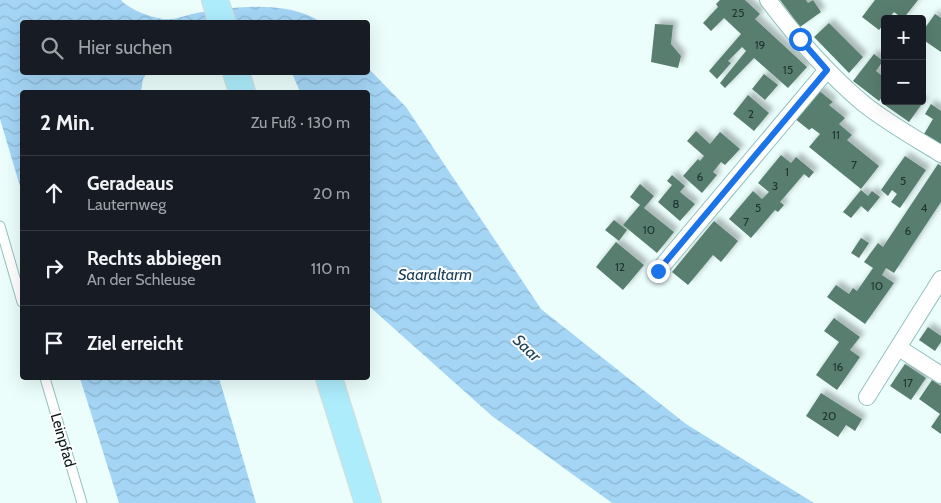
<!DOCTYPE html>
<html lang="de">
<meta charset="utf-8">
<style>
:root{--surface:#171b24;--page:#20242c;--text:#f1f3f6;--muted:#9ea1a6;--line:#363941}
body{margin:0;font-family:Cabin,sans-serif;background:var(--page);color:var(--text)}
.controls{position:absolute;right:15px;top:15px;display:grid;overflow:hidden;border-radius:5px;box-shadow:0 5px 20px #0002}
.controls button{width:45px;height:45px;display:grid;place-items:center;padding:0;border:0;border-bottom:1px solid var(--line);background:var(--surface);color:var(--text);font:25px sans-serif}
.stop{position:absolute;width:15px;height:15px;margin:-11px;border:4px solid #1a73e8;border-radius:50%;background:#fff}
.stop.end{background:#1a73e8;border-color:#fff;box-shadow:0 1px 5px #0008}
.list{margin:0;padding:0;list-style:none}
h2{display:flex;justify-content:space-between;align-items:center;height:65px;margin:0;padding:0 20px;font-size:21px}
h2 small{font-size:16px;font-weight:400;color:var(--muted)}
.list li{display:grid;grid-template-columns:32px 1fr auto;gap:15px;align-items:center;box-sizing:border-box;height:75px;padding:0 20px;border-top:1px solid var(--line)}
.list b{display:block;font-size:19px;white-space:nowrap}
.list p{margin:0;font-size:16px;white-space:nowrap;color:var(--muted)}
.list em{font-size:16px;font-style:normal;color:var(--muted)}
.icon{flex:none;width:28px;height:28px;fill:none;stroke:currentColor;stroke-width:2;stroke-linecap:round;stroke-linejoin:round}
.map{position:relative;flex:none;width:941px;height:503px;overflow:hidden}
.search{position:absolute;background:var(--surface);box-shadow:0 5px 20px #0002;left:20px;top:20px;width:350px;height:55px;display:flex;align-items:center;gap:12px;box-sizing:border-box;padding:0 18px;border-radius:5px;color:var(--muted);font-size:19px}
.panel{position:absolute;background:var(--surface);box-shadow:0 5px 20px #0002;left:20px;top:90px;width:350px;height:290px;border-radius:5px}
.map>svg:first-child{display:block}
</style>
<div class="map">
<svg width="941" height="503" viewBox="0 0 941 503">
<defs>
<pattern id="water-waves" width="16" height="10" patternUnits="userSpaceOnUse" patternTransform="scale(1.25)"><rect width="16" height="10" fill="#a4d5f5"/><path d="M0 5q4-4 8 0t8 0" fill="none" stroke="#8cb6d1"/></pattern>
<filter id="shadow"><feDropShadow dx="4.5" dy="-4.5" stdDeviation="2.5" flood-color="#0004"/></filter>
</defs>
<rect width="100%" height="100%" fill="#ebfefc"/>
<g fill="url(#water-waves)">
<path d="M 0,0 L 121,0 C 128,9 154,19 166,19 C 174,20 184,16 192,14 C 234,6 287,0 321,22 L 22,22 L 22,72 L 147,73 L 143,79 L 141,92 L 22,92 L 22,193 L 0,119 Z"/>
<path d="M 368,68 L 406,107 L 541,309 L 686,424 L 814,503 L 612,503 L 492,416 L 370,307 L 368,299 L 368,92 L 300,92 L 292,73 L 368,72 Z"/>
<path d="M 80,378 L 219,378 L 256,503 L 119,503 Z"/>
</g>
<g fill="#597e6f" filter="url(#shadow)">
<path d="M 720,0 L 745,0 L 760,14 L 755,19 L 807,67 L 788,88 L 754,58 L 725,88 L 720,83 L 746,51 L 742,47 L 728,61 L 731,63 L 717,79 L 709,71 L 741,34 L 724,18 L 711,31 L 703,23 L 718,7 L 716,4 Z"/>
<path d="M 780,0 L 806,0 L 808,3 L 813,0 L 821,12 L 800,27 Z"/>
<path d="M 875,0 L 918,0 L 903,19 L 894,12 L 888,19 L 885,19 L 885,23 L 879,30 L 862,17 Z"/>
<path d="M 935,14 L 941,18 L 941,52 L 922,39 L 922,32 Z"/>
<path d="M 829,23 L 863,57 L 849,73 L 814,37 Z"/>
<path d="M 655,24 L 673,25 L 671,44 L 681,56 L 678,68 L 651,62 Z"/>
<path d="M 874,54 L 883,61 L 876,71 L 885,78 L 885,94 L 879,101 L 853,81 Z"/>
<path d="M 764,74 L 778,85 L 765,100 L 752,89 Z"/>
<path d="M 817,89 L 833,102 L 829,105 L 845,118 L 839,124 L 852,135 L 847,140 L 879,166 L 861,189 L 809,147 L 820,134 L 812,128 L 809,130 L 794,118 Z"/>
<path d="M 748,95 L 769,113 L 754,131 L 733,114 Z"/>
<path d="M 883,101 L 924,101 L 909,122 L 882,103 Z"/>
<path d="M 931,104 L 941,111 L 941,145 L 924,134 L 933,119 L 925,114 Z"/>
<path d="M 696,131 L 710,144 L 720,132 L 740,149 L 725,165 L 721,162 L 713,172 L 717,175 L 702,193 L 683,176 L 698,159 L 700,161 L 704,156 L 687,141 Z"/>
<path d="M 781,155 L 791,163 L 796,157 L 814,172 L 809,178 L 804,174 L 780,202 L 784,205 L 778,212 L 775,210 L 751,238 L 729,219 L 753,191 L 762,199 L 769,192 L 758,183 Z"/>
<path d="M 905,156 L 926,170 L 900,208 L 891,202 L 897,194 L 892,190 L 888,196 L 881,190 Z"/>
<path d="M 938,164 L 941,166 L 941,202 L 894,273 L 886,268 L 882,275 L 894,283 L 865,324 L 827,297 L 836,285 L 849,294 L 853,288 L 857,291 L 873,268 L 864,262 L 878,243 L 883,247 Z"/>
<path d="M 672,175 L 685,186 L 680,192 L 695,204 L 680,221 L 658,202 L 672,185 L 667,181 Z"/>
<path d="M 640,184 L 654,196 L 644,208 L 674,232 L 657,253 L 623,225 L 640,205 L 630,197 Z"/>
<path d="M 861,190 L 868,196 L 872,191 L 880,197 L 868,212 L 861,206 L 851,218 L 843,212 Z"/>
<path d="M 614,220 L 627,230 L 619,241 L 605,230 Z"/>
<path d="M 714,221 L 738,241 L 721,262 L 713,255 L 688,285 L 672,272 Z"/>
<path d="M 861,238 L 869,243 L 859,258 L 851,253 Z"/>
<path d="M 616,242 L 644,265 L 623,290 L 596,267 Z"/>
<path d="M 834,318 L 860,337 L 850,350 L 860,357 L 837,390 L 816,375 L 839,342 L 824,331 Z"/>
<path d="M 928,327 L 941,336 L 941,342 L 935,351 L 919,340 Z"/>
<path d="M 905,364 L 926,378 L 911,400 L 890,386 Z"/>
<path d="M 932,380 L 941,386 L 941,434 L 931,427 L 940,414 L 919,399 Z"/>
<path d="M 821,393 L 862,419 L 855,431 L 846,425 L 838,437 L 806,416 Z"/>
</g>
<g fill="none" stroke-linecap="round" stroke-linejoin="round">
<defs>
<g id="lane">
<path d="M 0,226 L 22,302"/>
<path d="M 45,378 L 82,503"/>
</g>
<g id="street">
<path d="M 768,0 C 796,37 828,74 864,104 C 888,123 915,138 941,154"/>
<path d="M 658,271 L 827,70"/>
<path d="M 899,348 L 941,375"/>
<path d="M 867,397 L 941,279"/>
</g>
<g id="primary">
<path d="M 215,0 L 222,22"/>
<path d="M 236,72 L 242,92"/>
<path d="M 329,378 L 368,503"/>
</g>
</defs>
<use href="#lane" stroke="#93c1be" stroke-width="11"/>
<use href="#street" stroke="#93c1be" stroke-width="18"/>
<use href="#primary" stroke="#d8dbdb" stroke-width="28"/>
<use href="#lane" stroke="#fff" stroke-width="9"/>
<use href="#street" stroke="#fff" stroke-width="16"/>
<use href="#primary" stroke="#adecfb" stroke-width="26"/>
</g>
<g fill="none" stroke-linecap="round" stroke-linejoin="round">
<path stroke="#1a73e8" stroke-width="6" d="M 658,271 L 827,70 L 800,39"/>
</g>
<g text-anchor="middle" dominant-baseline="central" stroke-width="4" stroke-linejoin="round" paint-order="stroke">
<g font-size="12" fill="#1e3430">
<text x="738" y="12">25</text>
<text x="760" y="44">19</text>
<text x="788" y="69">15</text>
<text x="751" y="113">2</text>
<text x="836" y="134">11</text>
<text x="854" y="164">7</text>
<text x="787" y="171">1</text>
<text x="700" y="176">6</text>
<text x="903" y="180">5</text>
<text x="775" y="185">3</text>
<text x="676" y="203">8</text>
<text x="758" y="207">5</text>
<text x="924" y="207">4</text>
<text x="746" y="221">7</text>
<text x="649" y="229">10</text>
<text x="908" y="230">6</text>
<text x="620" y="266">12</text>
<text x="877" y="285">10</text>
<text x="838" y="366">16</text>
<text x="908" y="382">17</text>
<text x="829" y="415">20</text>
</g>
<g font-size="15" fill="#0a1c1b" stroke="#fff">
<text transform="translate(63 440) rotate(74)">Leinpfad</text>
</g>
<g font-size="16" font-style="italic" fill="#1c4157" stroke="#fff">
<text x="435" y="274">Saaraltarm</text>
<text transform="translate(527 348) rotate(44)">Saar</text>
</g>
</g>
</svg>
<div class="controls">
<button>+</button>
<button>−</button>
</div>
<div class="stop" style="left:800px;top:39px"></div>
<div class="stop end" style="left:658px;top:271px"></div>
<div class="search"><svg class="icon" aria-label="search" viewBox="0 0 24 24"><circle cx="10" cy="10" r="6"/><path d="M15 15l6 6"/></svg>Hier suchen</div>
<section class="panel">
<h2>2 Min.<small>Zu Fuß · 130 m</small></h2>
<ul class="list">
<li><svg class="icon" aria-label="ahead" viewBox="0 0 24 24"><path d="M12 20V5M6 11l6-6 6 6"/></svg><div><b>Geradeaus</b><p>Lauternweg</p></div><em>20 m</em></li>
<li><svg class="icon" aria-label="right" viewBox="0 0 24 24"><path d="M7 20v-9h11M14 6l5 5-5 5"/></svg><div><b>Rechts abbiegen</b><p>An der Schleuse</p></div><em>110 m</em></li>
<li><svg class="icon" aria-label="arrive" viewBox="0 0 24 24"><path d="M6 21V4h12l-3 4 3 4H6"/></svg><div><b>Ziel erreicht</b></div></li>
</ul>
</section>
</div>
